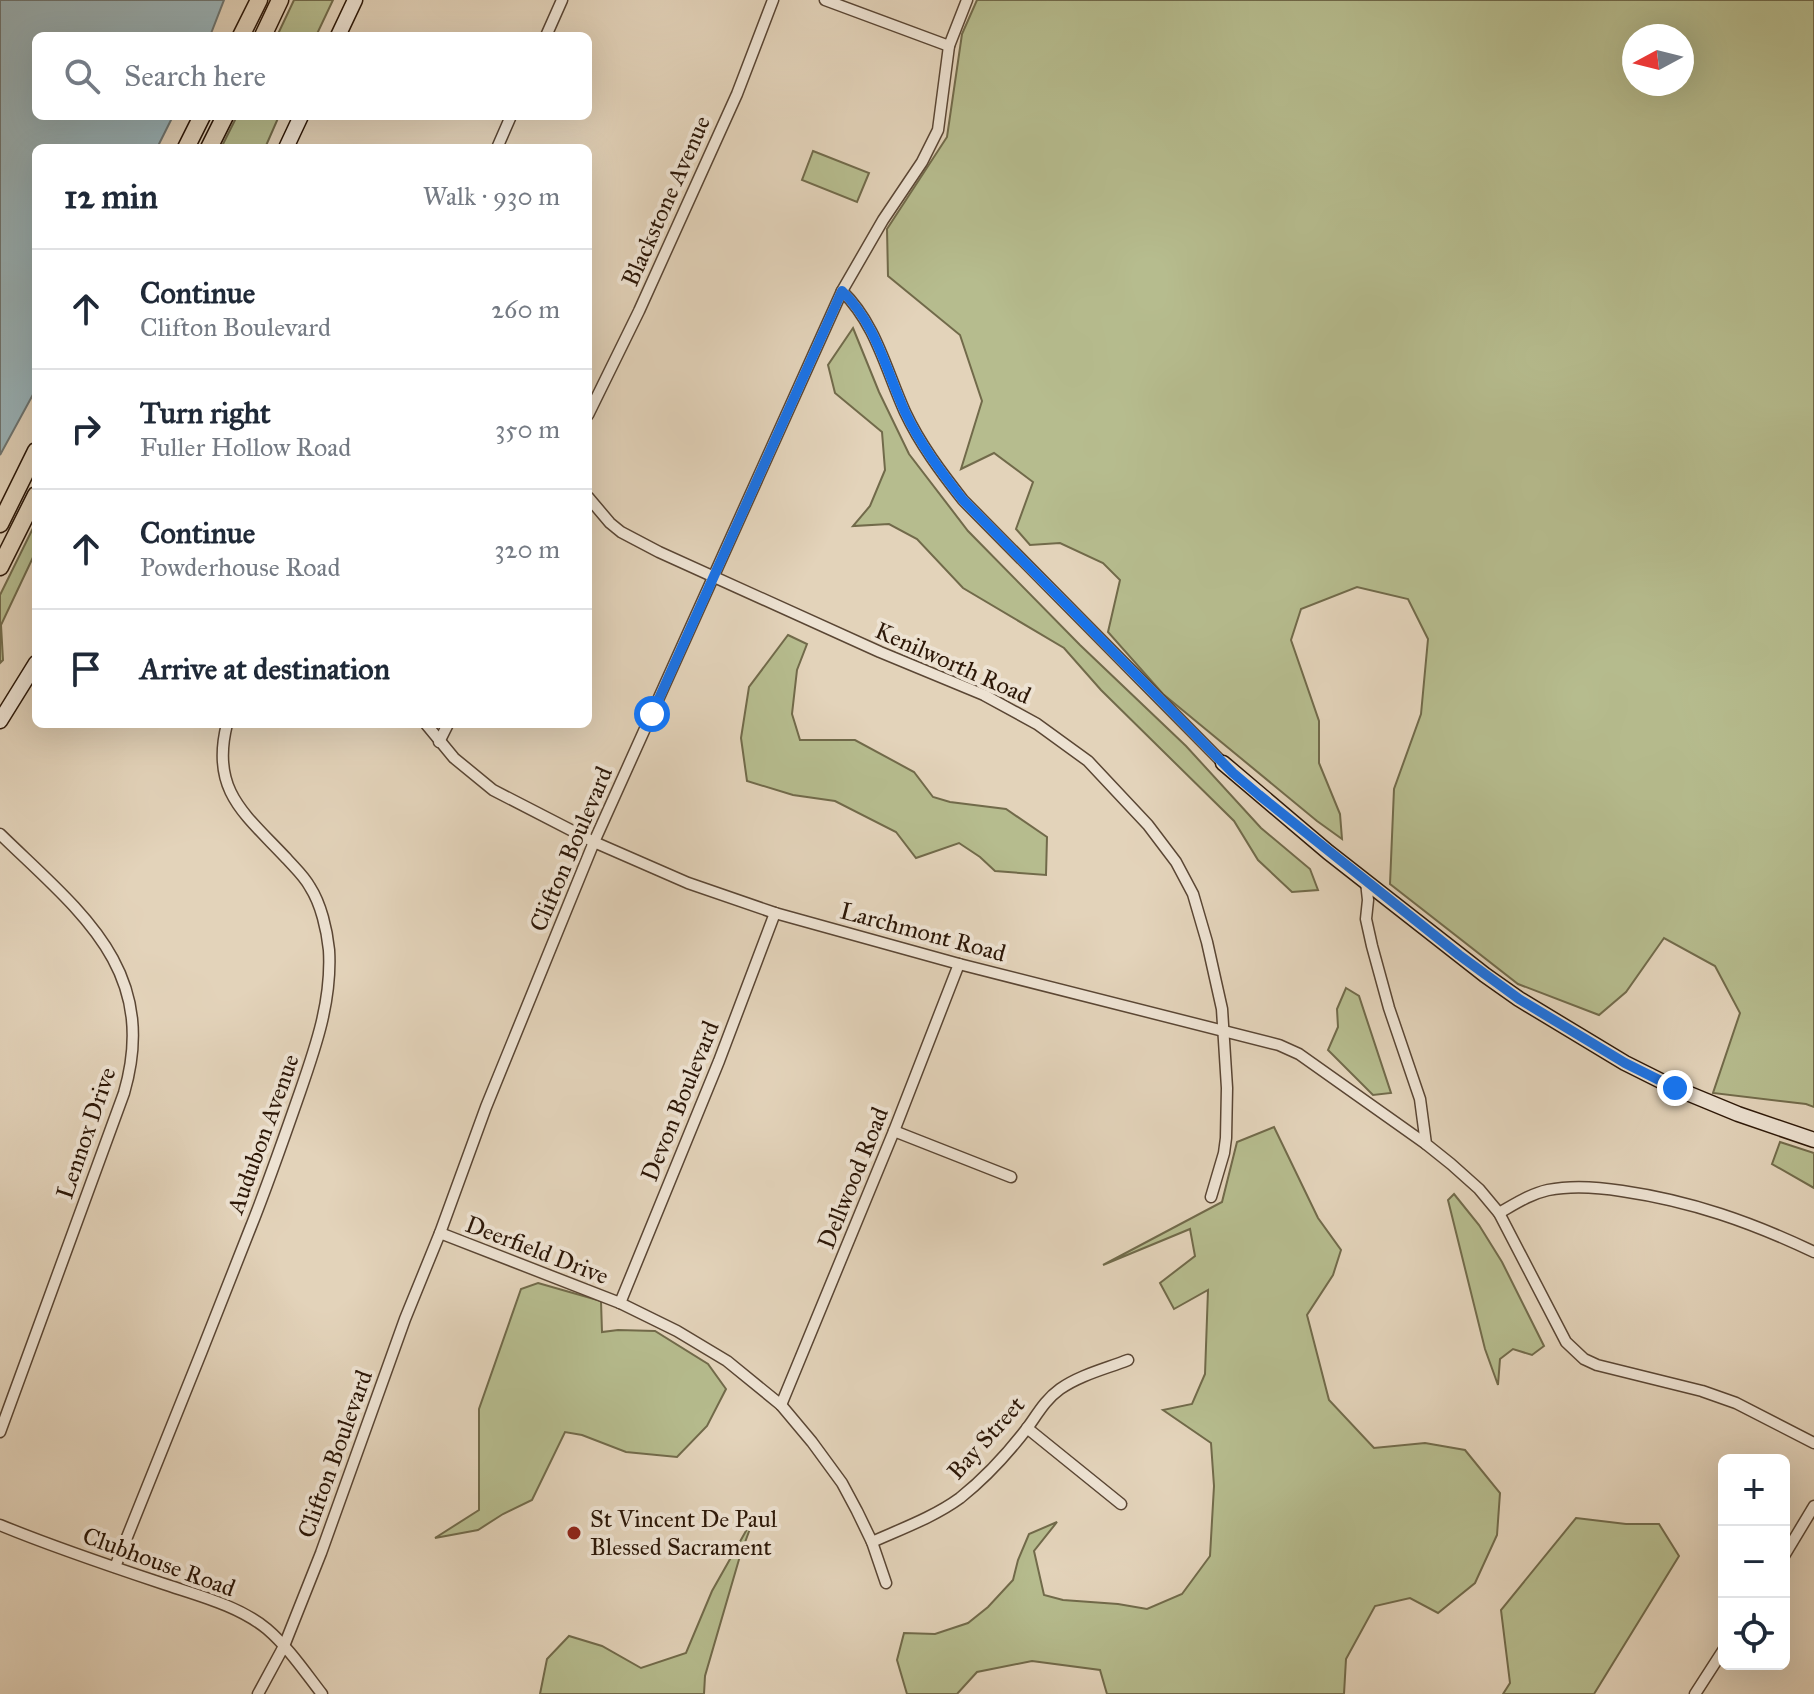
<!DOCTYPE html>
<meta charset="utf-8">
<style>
:root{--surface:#fff;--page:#f2f2f3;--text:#1f2937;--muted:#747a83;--line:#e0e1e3}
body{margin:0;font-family:"IM FELL Great Primer",serif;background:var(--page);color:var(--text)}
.controls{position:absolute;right:24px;bottom:24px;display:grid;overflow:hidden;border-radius:12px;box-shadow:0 8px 32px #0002}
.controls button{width:72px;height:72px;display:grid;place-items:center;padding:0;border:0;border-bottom:2px solid var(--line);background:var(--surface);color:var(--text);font:40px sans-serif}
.compass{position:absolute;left:1622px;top:24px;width:72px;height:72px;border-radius:50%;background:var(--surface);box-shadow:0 8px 32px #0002;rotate:263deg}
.stop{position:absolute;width:24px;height:24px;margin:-18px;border:6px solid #1a73e8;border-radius:50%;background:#fff}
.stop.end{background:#1a73e8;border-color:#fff;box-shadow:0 2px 8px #0008}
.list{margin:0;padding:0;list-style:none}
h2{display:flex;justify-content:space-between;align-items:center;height:104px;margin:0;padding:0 32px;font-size:34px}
h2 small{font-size:26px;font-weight:400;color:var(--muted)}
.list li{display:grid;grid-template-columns:52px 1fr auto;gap:24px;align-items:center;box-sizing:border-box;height:120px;padding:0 32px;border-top:2px solid var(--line)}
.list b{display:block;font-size:30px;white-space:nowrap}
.list p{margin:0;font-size:26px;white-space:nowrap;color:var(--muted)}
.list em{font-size:26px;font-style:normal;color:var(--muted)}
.icon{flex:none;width:44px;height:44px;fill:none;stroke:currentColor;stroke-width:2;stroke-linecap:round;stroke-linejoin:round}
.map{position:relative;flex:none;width:1814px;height:1694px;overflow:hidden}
.search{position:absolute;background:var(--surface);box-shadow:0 8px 32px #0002;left:32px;top:32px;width:560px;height:88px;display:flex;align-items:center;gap:20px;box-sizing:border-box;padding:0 28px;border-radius:12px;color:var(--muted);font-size:30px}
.panel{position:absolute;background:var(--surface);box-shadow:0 8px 32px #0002;left:32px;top:144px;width:560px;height:584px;border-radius:12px}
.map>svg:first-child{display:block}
</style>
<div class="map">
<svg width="1814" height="1694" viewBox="0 0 1814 1694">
<rect width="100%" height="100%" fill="#e3d3ba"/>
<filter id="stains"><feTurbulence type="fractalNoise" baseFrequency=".0025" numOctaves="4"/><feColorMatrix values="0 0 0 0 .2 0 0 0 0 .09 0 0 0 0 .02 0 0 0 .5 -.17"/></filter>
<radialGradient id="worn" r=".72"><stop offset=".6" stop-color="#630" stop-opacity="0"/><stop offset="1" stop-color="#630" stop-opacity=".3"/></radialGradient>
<g fill="#b6bc8e" stroke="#716a4a" stroke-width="2" fill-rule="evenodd">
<path d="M 294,0 L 333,0 L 316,36 L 277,36 Z"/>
<path d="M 977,0 L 1814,0 L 1814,1107 L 1806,1104 L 1713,1093 L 1740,1013 L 1715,966 L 1664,938 L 1626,992 L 1599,1015 L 1518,984 L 1390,884 L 1394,789 L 1421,714 L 1428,639 L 1408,599 L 1357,587 L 1301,609 L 1291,640 L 1319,721 L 1319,763 L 1340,814 L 1342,839 L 1317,821 L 1163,694 L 1108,632 L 1120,580 L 1103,563 L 1060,543 L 1030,545 L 1016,529 L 1033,482 L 994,453 L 961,469 L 982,401 L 960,335 L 888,276 L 887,229 L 947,137 L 962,34 ZM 1634,36 L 1682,36 L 1682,84 L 1634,84 Z"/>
<path d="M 237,116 L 279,116 L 265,148 L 221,148 Z"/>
<path d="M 813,151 L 869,173 L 857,202 L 802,180 Z"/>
<path d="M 853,328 L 879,392 L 909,454 L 968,531 L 1080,645 L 1186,746 L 1261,828 L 1310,869 L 1318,890 L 1292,892 L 1258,860 L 1234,821 L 1101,690 L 1064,648 L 963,588 L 917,539 L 889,524 L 853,526 L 870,506 L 885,470 L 882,432 L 835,393 L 828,365 Z"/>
<path d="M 36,522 L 36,551 L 1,625 L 3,660 L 0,663 L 0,595 Z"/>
<path d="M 788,635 L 807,644 L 797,670 L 792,714 L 800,740 L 855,740 L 914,772 L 933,797 L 950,802 L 1006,809 L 1047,837 L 1046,875 L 995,871 L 980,857 L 959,843 L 916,858 L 896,832 L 835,801 L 793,795 L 747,781 L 741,738 L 749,687 Z"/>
<path d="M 1346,988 L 1359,996 L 1391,1093 L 1373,1095 L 1328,1050 L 1338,1027 L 1337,1009 Z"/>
<path d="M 1274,1127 L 1318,1218 L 1341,1250 L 1333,1275 L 1307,1315 L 1329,1400 L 1374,1448 L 1425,1443 L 1465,1450 L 1500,1493 L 1497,1535 L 1475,1583 L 1438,1613 L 1410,1598 L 1375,1606 L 1346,1659 L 1344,1694 L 1107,1694 L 1100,1670 L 1032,1661 L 977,1672 L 957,1694 L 907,1694 L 897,1660 L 904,1633 L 935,1634 L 968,1623 L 988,1607 L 1013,1580 L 1018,1560 L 1029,1534 L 1057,1522 L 1034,1551 L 1044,1595 L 1063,1600 L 1118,1604 L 1147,1609 L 1182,1594 L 1210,1556 L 1214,1486 L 1211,1443 L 1163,1410 L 1192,1404 L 1205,1374 L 1208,1290 L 1174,1309 L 1160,1283 L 1195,1256 L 1190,1229 L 1103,1265 L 1222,1202 L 1237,1142 Z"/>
<path d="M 1780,1142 L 1814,1153 L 1814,1188 L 1772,1164 Z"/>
<path d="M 1454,1194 L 1479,1225 L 1502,1262 L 1544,1346 L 1532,1355 L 1513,1349 L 1500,1359 L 1498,1385 L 1485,1349 L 1448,1200 Z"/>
<path d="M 538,1283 L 601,1301 L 602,1332 L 618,1330 L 655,1331 L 708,1364 L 726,1389 L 707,1426 L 677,1457 L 626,1452 L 582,1435 L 565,1432 L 532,1500 L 503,1514 L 478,1530 L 435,1538 L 479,1510 L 479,1409 L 521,1289 Z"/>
<path d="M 755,1515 L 740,1556 L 705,1676 L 704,1694 L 540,1694 L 547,1659 L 569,1636 L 602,1646 L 641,1668 L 686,1653 L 712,1591 Z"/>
<path d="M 1576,1518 L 1626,1524 L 1659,1524 L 1679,1556 L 1594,1694 L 1503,1694 L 1510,1683 L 1501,1610 Z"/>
</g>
<path fill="#9ab5bb" stroke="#6e7673" stroke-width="2" d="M 0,0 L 224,0 L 210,36 L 36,36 L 36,116 L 173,116 L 157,148 L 36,148 L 36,389 L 0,455 Z"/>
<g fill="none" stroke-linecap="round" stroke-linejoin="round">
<defs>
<g id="street">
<path d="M 825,0 L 949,46"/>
<path d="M 546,36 L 562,0"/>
<path d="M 497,148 L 511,116"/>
<path d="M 842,291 C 876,324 886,370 905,412 C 920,444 941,472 963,500 L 1223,763"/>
<path d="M 588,415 L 639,311 L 737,94 L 773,0"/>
<path d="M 588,497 L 610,523 L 621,532 L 659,552 L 880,652 L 984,695 L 1037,724 L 1088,761 L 1148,825 L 1176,862 L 1193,894 L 1207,942 L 1222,1009 L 1227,1088 L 1226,1138 L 1224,1153 L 1211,1197"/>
<path d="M 426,724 L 454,758 L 493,790 L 594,842 L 688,883 L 775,913 L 959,964 L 1279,1045 L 1299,1054 L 1426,1144"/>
<path d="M 439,742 L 448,724"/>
<path d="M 0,834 C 79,911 160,969 124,1093 L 0,1432"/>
<path d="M 1366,882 L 1368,900 L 1366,919 L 1372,946 L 1389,1008 L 1420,1099 L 1426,1144 L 1451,1164 L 1479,1189 L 1499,1213 L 1566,1342 L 1584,1359 L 1597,1365 L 1702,1391 L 1736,1403 L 1814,1443"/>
<path d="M 894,1131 L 1011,1177"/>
<path d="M 1499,1213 C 1515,1204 1530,1194 1548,1190 C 1573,1185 1597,1187 1622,1191 C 1691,1201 1751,1222 1814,1252"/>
<path d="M 440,1233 L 620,1303 L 677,1331 L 727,1361 L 781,1405 L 812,1442 L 842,1483 L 857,1511 L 872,1542 L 886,1583"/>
<path d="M 620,1303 L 719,1061 L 775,913"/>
<path d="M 781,1405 L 894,1131 L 959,964"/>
<path d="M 1027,1428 L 1121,1504"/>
<path d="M 0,1525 C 53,1547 107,1565 161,1583 C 196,1595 238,1605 267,1629 C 288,1647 305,1672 322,1694"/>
<path d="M 872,1542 C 901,1529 934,1517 960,1498 C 985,1478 1009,1452 1028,1427 C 1038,1413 1046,1399 1060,1389 C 1080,1375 1105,1369 1128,1360"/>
<path d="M 1784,1556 L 1814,1506"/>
<path d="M 115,1567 C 160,1455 206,1342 250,1229 C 268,1184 284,1138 300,1092 C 316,1046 332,1000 329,950 C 327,930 321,904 310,887 C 304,876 295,868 287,859 C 245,814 210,791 227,724"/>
<path d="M 258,1694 L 284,1646 L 321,1553 L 405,1319 L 440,1233 L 486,1107 L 594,842 L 842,291 L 883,220 L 922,162 L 938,130 L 949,46 L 967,0"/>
<path d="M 1695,1694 L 1724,1649"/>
</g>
<g id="secondary">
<path d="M 338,36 L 355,0"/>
<path d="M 286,148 L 301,116"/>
<path d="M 0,721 L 36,663"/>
<path d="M 1223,763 L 1328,852 L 1485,975 L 1519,999 L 1625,1063 L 1675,1088 L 1738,1114 L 1814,1140"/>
</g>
<g id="primary">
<path d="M 241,36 L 259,0"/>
<path d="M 263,36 L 280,0"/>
<path d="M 186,148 L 202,116"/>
<path d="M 209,148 L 225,116"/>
<path d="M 0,524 L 36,451"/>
<path d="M 0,567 L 36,495"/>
</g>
</defs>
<use href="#street" stroke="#5a4634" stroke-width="13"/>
<use href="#secondary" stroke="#2c1707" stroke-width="17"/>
<use href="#primary" stroke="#2c1707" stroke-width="19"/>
<use href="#street" stroke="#ede2d2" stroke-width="10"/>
<use href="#secondary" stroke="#ede2d2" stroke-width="14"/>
<use href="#primary" stroke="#e3d3ba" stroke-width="16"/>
</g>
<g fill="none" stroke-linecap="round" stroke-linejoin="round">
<path stroke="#1a73e8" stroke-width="10" d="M 652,714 L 842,291 C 876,324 886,370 905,412 C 920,444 941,472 963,500 L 1233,773 L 1259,795 L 1459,955 L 1519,999 L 1625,1063 L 1675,1088"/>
</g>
<circle fill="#8f2418" stroke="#ede2d2" stroke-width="3" cx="574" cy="1533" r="8"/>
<g text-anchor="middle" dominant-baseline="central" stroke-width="8" stroke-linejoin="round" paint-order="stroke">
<g font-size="24" fill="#2c1707" stroke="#ede2d2">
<text transform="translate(666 201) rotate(-66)">Blackstone Avenue</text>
<text transform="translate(953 663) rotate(24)">Kenilworth Road</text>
<text transform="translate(571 849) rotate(-67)">Clifton Boulevard</text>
<text transform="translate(923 932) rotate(15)">Larchmont Road</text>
<text transform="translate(680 1101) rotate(-68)">Devon Boulevard</text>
<text transform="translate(86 1133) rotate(-71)">Lennox Drive</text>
<text transform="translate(263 1134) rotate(-70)">Audubon Avenue</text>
<text transform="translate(853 1178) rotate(-68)">Dellwood Road</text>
<text transform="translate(537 1250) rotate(21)">Deerfield Drive</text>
<text transform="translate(986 1438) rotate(-48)">Bay Street</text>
<text transform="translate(335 1454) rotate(-70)">Clifton Boulevard</text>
<text transform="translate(159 1562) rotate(20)">Clubhouse Road</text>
</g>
<g font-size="24" fill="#2c1707" stroke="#ede2d2" text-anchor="start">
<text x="590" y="1519">St Vincent De Paul<tspan x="590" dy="28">Blessed Sacrament</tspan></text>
</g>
</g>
<rect width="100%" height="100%" filter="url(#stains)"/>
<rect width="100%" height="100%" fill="url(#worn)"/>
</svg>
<div class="controls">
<button>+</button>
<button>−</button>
<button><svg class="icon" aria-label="locate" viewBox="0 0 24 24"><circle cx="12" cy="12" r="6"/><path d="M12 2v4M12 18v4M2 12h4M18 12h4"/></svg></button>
</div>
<svg class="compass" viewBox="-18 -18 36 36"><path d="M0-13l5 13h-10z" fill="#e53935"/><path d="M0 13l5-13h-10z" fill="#747a83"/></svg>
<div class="stop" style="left:652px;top:714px"></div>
<div class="stop end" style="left:1675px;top:1088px"></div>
<div class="search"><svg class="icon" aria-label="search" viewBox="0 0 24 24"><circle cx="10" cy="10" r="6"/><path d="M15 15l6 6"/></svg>Search here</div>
<section class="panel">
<h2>12 min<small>Walk · 930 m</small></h2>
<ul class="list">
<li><svg class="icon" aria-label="ahead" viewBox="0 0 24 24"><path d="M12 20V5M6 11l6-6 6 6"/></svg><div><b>Continue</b><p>Clifton Boulevard</p></div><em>260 m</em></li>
<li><svg class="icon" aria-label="right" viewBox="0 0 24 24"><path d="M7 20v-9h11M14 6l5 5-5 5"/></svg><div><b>Turn right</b><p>Fuller Hollow Road</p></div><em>350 m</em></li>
<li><svg class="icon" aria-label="ahead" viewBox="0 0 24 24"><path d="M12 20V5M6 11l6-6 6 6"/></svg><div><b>Continue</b><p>Powderhouse Road</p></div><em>320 m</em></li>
<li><svg class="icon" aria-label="arrive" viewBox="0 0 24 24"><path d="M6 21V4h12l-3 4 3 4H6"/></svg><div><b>Arrive at destination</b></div></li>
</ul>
</section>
</div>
